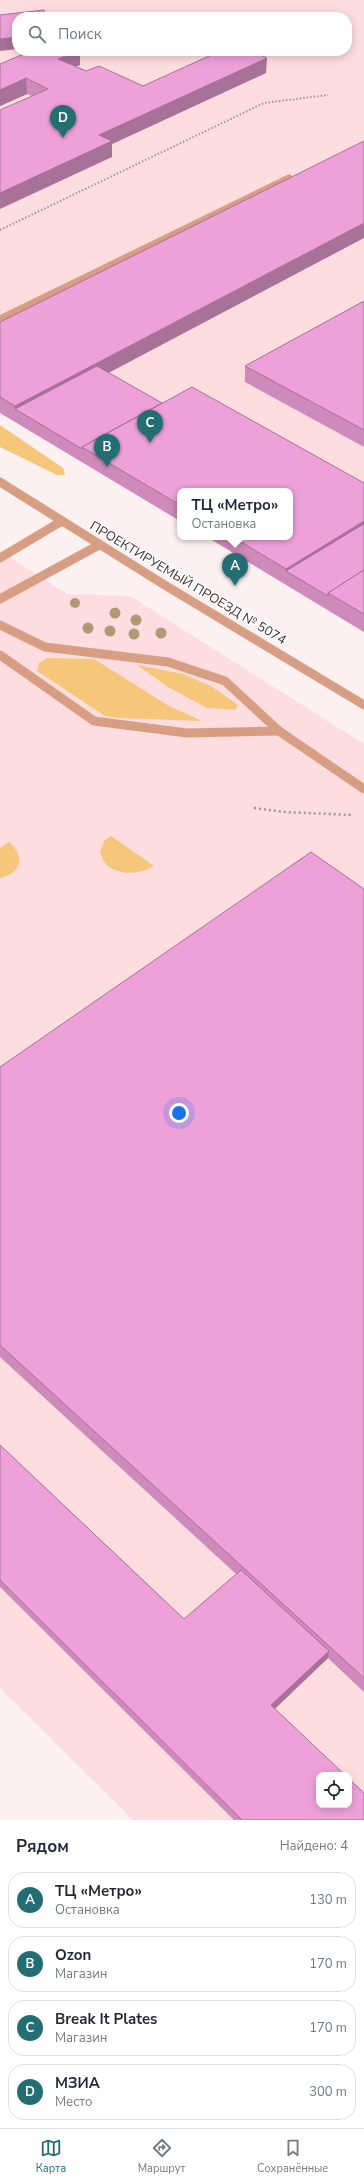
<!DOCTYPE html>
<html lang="ru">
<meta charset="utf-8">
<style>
:root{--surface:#fff;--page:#f6f6f7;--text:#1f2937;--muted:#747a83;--line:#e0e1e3;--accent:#226e73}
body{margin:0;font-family:"Nunito Sans",sans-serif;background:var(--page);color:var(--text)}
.controls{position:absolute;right:12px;bottom:12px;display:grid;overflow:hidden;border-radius:8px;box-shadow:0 2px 10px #0003}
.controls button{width:36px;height:36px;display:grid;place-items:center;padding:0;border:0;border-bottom:1px solid var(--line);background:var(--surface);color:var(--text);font:20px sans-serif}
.you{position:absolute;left:179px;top:1113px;width:14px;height:14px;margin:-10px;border:3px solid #fff;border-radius:50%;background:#1a73e8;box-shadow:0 0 0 6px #1a73e833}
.badge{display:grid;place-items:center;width:26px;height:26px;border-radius:50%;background:var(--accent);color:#fff;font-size:13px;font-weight:700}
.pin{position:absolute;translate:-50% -33px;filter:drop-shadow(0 1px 2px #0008)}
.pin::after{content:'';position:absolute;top:21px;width:14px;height:12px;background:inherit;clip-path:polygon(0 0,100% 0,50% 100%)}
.popup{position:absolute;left:177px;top:488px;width:116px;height:52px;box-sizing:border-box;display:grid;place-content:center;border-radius:8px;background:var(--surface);filter:drop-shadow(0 1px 3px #0005);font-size:13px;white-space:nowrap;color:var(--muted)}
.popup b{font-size:15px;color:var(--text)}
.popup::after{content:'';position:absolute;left:50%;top:100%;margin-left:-8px;border:8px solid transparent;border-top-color:var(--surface)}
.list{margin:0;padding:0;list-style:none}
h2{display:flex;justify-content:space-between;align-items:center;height:52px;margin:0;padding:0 16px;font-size:17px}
h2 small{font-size:13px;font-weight:400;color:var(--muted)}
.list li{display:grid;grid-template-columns:26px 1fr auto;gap:12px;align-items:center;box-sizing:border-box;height:56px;margin:0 8px 8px;padding:0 8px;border:1px solid var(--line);border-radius:16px}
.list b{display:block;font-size:15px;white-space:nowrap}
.list p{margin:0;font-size:13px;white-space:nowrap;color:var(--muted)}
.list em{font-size:13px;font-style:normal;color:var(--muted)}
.icon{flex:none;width:22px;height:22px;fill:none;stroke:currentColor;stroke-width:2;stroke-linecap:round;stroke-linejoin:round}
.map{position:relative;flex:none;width:364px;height:1820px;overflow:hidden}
.search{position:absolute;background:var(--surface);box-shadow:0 2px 10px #0003;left:12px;right:12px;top:12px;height:44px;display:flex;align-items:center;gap:10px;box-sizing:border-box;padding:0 14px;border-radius:16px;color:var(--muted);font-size:15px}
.sheet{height:308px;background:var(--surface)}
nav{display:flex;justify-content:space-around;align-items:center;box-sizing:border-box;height:56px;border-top:1px solid var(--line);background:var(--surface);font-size:11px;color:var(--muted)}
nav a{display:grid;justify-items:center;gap:2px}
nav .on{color:var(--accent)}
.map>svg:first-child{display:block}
</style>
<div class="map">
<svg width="364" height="1820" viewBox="0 0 364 1820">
<rect width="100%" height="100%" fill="#fcf0f1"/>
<g fill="#fddde0" fill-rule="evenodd">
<path d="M 0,0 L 364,0 L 364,632 L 207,537 L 290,537 L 290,491 L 180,491 L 180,521 L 0,413 ZM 17,17 L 347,17 L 347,51 L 17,51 Z"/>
<path d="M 0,551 L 67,594 L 130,596 L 364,744 L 364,1820 L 133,1820 L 0,1688 ZM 319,1775 L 349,1775 L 349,1805 L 319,1805 Z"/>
</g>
<g fill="#f6c77a">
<path d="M 0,425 L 63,468 L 65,475 L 57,475 L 0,447 Z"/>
<path d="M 48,658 L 94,659 L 169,706 L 202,721 L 121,718 L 105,716 L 37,671 L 39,663 Z"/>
<path d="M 137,665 L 183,674 L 211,686 L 238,705 L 235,710 L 207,708 L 168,687 Z"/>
<path d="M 111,836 L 154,866 C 141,874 121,876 108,866 C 104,863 102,856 100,852 L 105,840 Z"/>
<path d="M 9,842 C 26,857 21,873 0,878 L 0,848 Z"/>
</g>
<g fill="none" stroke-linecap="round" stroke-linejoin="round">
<path stroke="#a29697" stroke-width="2" stroke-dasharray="1.5 2" stroke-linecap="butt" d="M 0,230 L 264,103 L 328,95"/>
<path stroke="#a29697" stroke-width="2.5" stroke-dasharray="2 3" stroke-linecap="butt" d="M 254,808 L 285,812 L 352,815"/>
<path stroke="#d89e84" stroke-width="7" d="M 0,319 L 289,178"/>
<g stroke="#d89e84" stroke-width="9">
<path d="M 0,558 L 62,521"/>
<path d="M 0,599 L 99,545"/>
<path d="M 0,625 L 45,647 L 168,662 L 225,681 L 279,731 L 364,789"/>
<path d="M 0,655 L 94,721 L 187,733 L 279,731"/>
</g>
<path stroke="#d89e84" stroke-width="9" d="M 0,482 L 163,584 L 364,705"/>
</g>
<g fill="#b09976">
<circle cx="75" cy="603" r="5"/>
<circle cx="115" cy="613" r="5.5"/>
<circle cx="136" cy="620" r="5.5"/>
<circle cx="88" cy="628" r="5.5"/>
<circle cx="110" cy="631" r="5.5"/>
<circle cx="161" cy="633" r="5.5"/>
<circle cx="134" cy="634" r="5.5"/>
</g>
<g fill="#cd8abb">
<path d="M 302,51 L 316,51 L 309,54 Z"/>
<path d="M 0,64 L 80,65 L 75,67 L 86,71 L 143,86 L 266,73 L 112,144 L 112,157 L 32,96 L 27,94 L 0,106 Z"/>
<path d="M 364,301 L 364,447 L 245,382 L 245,366 Z"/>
<path d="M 0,322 L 162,403 L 364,483 L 364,632 L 207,537 L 290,537 L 180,491 L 180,521 L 0,413 Z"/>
<path d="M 364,889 L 364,1692 L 328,1658 L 275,1709 L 364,1820 L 234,1820 L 0,1587 L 0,1445 L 184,1619 L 236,1574 L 0,1357 L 0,1067 Z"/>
</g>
<g fill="#a77198">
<path d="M 350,28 L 350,35 L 347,37 L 347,29 Z"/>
<path d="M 17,37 L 17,49 L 0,51 L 0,39 Z"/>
<path d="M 77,51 L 80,51 L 80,65 L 58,74 L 58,59 Z"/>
<path d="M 309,51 L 316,51 L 309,54 Z"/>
<path d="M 267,58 L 266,73 L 112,144 L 112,157 L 0,209 L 0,193 L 99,135 Z"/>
<path d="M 26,78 L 27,94 L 0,106 L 0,90 Z"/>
<path d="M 364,223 L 364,238 L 27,416 L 15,409 L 15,406 Z"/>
<path d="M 364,521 L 364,536 L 286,571 L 286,569 Z"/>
<path d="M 329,1651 L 328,1658 L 270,1713 L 271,1705 Z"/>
</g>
<g fill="#eea1d9" stroke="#a77198">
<path d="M 44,10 L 47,17 L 17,17 L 17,37 L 0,39 L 0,15 Z"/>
<path d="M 318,14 L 325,17 L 312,17 Z"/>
<path d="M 347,26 L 350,28 L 347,29 Z"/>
<path d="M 31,51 L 77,51 L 58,59 L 86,71 L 99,66 L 143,86 L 220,51 L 252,51 L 267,58 L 99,135 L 112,141 L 0,193 L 0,110 L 48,89 L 26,78 L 0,90 L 0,64 Z"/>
<path d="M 364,141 L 364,223 L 15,406 L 0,397 L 0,322 Z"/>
<path d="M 364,301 L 364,430 L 245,366 Z"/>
<path d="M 97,366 L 162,403 L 82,447 L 82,449 L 15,409 Z"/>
<path d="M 192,387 L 364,483 L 364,521 L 286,569 L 233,537 L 290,537 L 290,491 L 180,491 L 180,505 L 82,447 Z"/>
<path d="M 362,525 L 364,525 L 364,570 L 328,593 L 328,596 L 286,571 Z"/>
<path d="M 364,570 L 364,614 L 328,593 Z"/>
<path d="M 311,852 L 364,889 L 364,1678 L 0,1345 L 0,1067 Z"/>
<path d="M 0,1445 L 184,1619 L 241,1570 L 329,1651 L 271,1705 L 345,1775 L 319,1775 L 319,1805 L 349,1805 L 349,1779 L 364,1793 L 364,1820 L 242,1820 L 0,1580 Z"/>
</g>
<g text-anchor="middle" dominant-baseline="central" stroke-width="3" stroke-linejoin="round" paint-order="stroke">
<g font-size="13" fill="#403435" stroke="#fff">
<text transform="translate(188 583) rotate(31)">ПРОЕКТИРУЕМЫЙ ПРОЕЗД № 5074</text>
</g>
</g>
</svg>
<div class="controls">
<button><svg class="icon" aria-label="locate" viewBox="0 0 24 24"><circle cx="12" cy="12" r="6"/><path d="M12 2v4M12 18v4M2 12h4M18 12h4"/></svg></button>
</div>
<div class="you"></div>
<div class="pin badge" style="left:235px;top:586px">A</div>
<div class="popup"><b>ТЦ «Метро»</b>Остановка</div>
<div class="pin badge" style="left:107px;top:467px">B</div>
<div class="pin badge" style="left:150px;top:443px">C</div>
<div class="pin badge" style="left:63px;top:138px">D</div>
<div class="search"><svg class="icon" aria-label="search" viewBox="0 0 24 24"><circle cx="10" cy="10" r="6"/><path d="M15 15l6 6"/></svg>Поиск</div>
</div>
<section class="sheet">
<h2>Рядом<small>Найдено: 4</small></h2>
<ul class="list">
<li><span class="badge">A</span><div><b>ТЦ «Метро»</b><p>Остановка</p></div><em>130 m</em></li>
<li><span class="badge">B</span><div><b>Ozon</b><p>Магазин</p></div><em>170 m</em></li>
<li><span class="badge">C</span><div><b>Break It Plates</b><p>Магазин</p></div><em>170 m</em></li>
<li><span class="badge">D</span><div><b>МЗИА</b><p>Место</p></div><em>300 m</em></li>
</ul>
</section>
<nav>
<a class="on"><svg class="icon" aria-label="map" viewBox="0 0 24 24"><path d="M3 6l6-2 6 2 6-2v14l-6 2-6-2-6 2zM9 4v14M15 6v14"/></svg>Карта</a>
<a><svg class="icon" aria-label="directions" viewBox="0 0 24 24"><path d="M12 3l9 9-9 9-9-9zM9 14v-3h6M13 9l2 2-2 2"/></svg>Маршрут</a>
<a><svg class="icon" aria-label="saved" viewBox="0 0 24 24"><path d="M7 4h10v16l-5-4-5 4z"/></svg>Сохранённые</a>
</nav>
